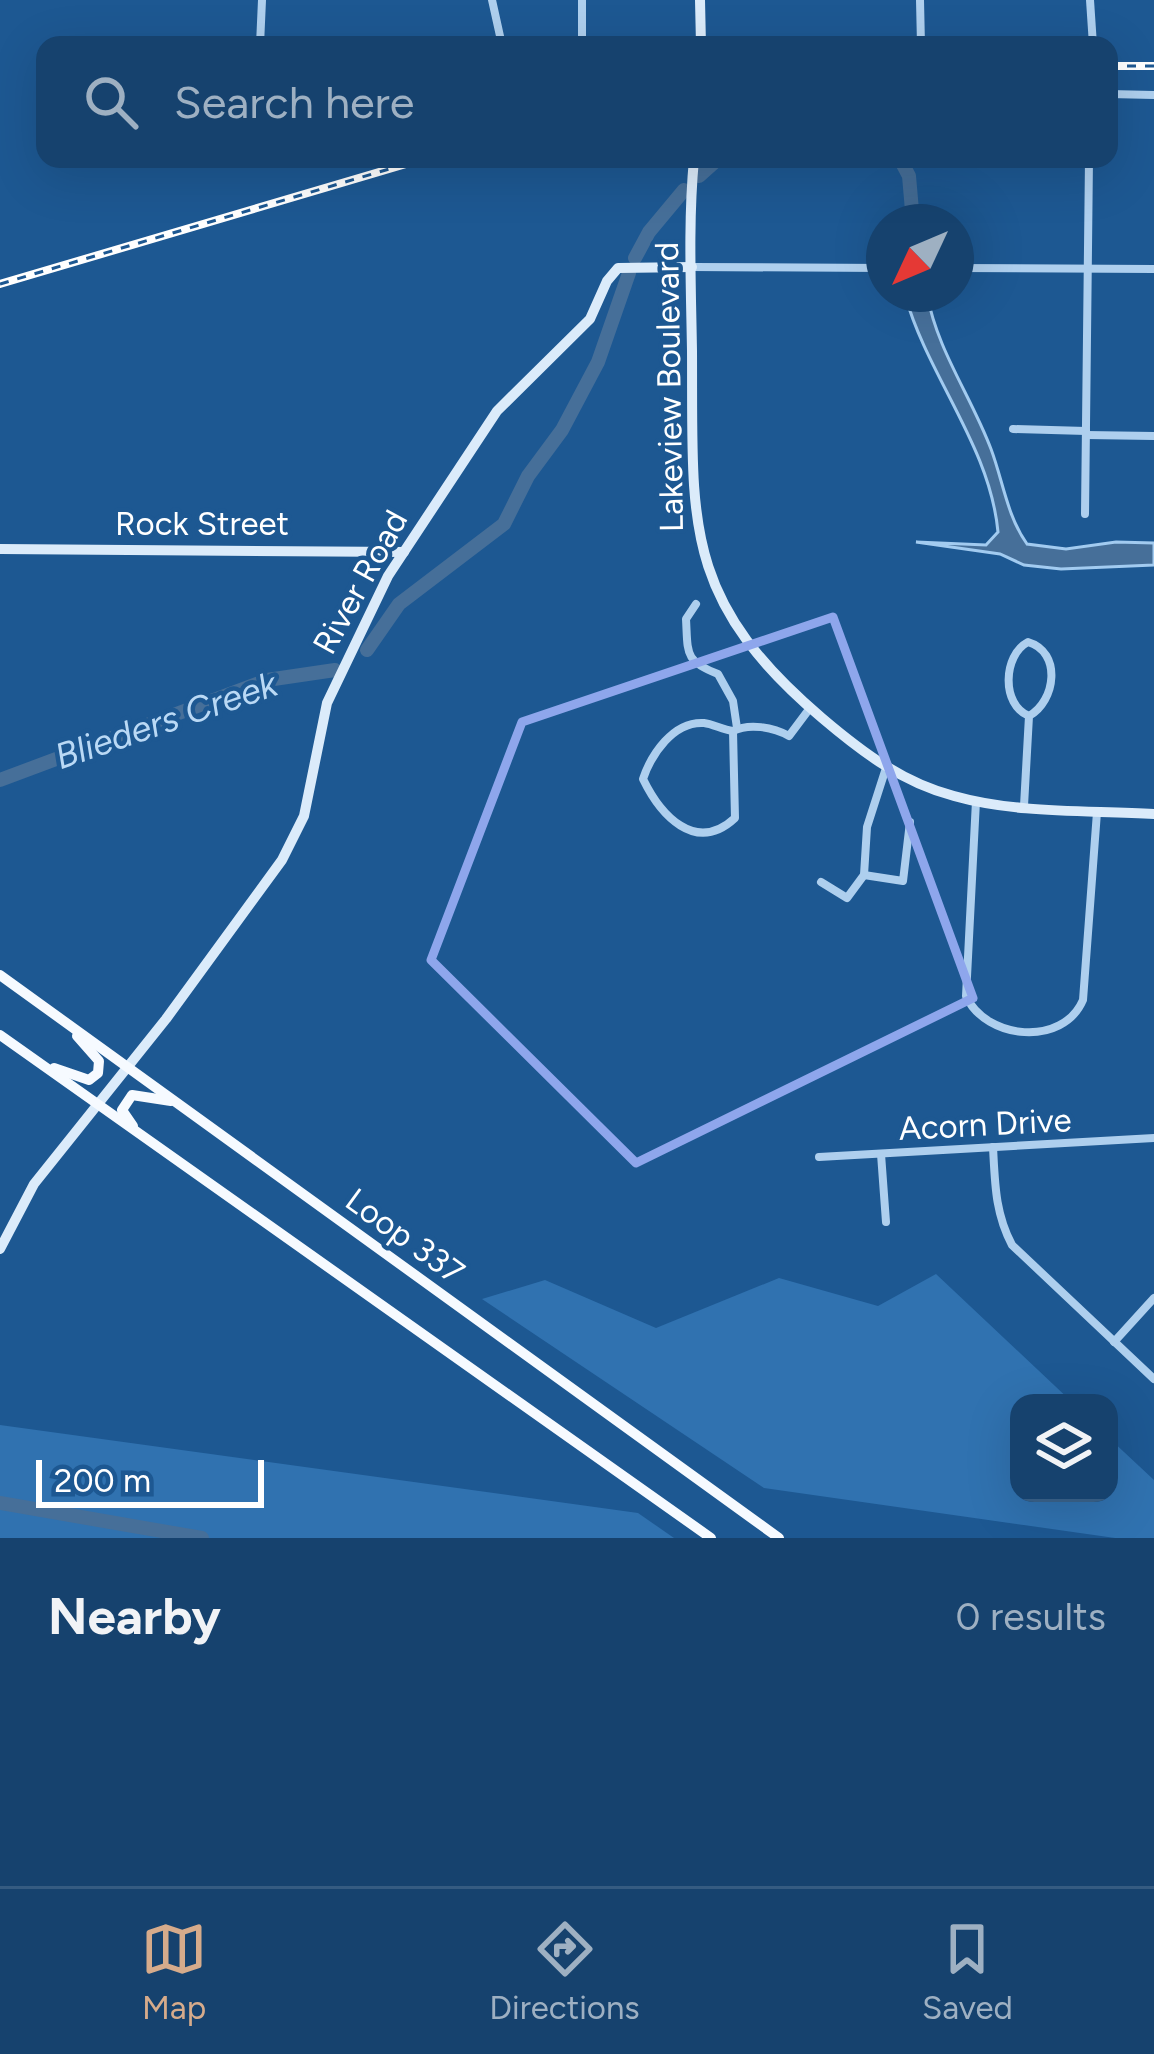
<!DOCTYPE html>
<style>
:root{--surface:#16426e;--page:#234d76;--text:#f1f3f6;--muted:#9eb0c2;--line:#355b81;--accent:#d6ab8b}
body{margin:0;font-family:Figtree,sans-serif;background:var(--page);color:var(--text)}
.controls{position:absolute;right:36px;bottom:36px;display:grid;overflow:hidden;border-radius:24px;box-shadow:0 12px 48px #0002}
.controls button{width:108px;height:108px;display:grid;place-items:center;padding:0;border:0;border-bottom:3px solid var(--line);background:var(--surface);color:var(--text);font:60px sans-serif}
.compass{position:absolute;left:866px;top:204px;width:108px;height:108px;border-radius:50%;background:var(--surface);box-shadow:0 12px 48px #0002;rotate:226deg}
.scale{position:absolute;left:36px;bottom:30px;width:228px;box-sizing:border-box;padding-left:12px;border:6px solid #fff;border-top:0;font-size:33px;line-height:42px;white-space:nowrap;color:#fff;-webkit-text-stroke:9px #1d5892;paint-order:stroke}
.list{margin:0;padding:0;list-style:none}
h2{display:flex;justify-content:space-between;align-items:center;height:156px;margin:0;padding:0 48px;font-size:51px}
h2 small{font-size:39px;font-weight:400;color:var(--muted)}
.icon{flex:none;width:66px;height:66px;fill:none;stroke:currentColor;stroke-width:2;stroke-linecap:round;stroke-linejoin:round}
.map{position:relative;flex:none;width:1154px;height:1538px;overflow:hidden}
.search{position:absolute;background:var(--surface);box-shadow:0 12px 48px #0002;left:36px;right:36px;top:36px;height:132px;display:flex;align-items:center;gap:30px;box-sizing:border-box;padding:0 42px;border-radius:24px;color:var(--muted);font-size:45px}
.sheet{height:348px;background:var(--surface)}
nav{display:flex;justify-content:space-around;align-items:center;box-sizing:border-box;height:168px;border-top:3px solid var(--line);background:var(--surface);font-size:33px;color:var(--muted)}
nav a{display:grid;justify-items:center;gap:6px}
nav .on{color:var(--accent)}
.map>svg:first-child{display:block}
</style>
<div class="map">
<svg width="1154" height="1538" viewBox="0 0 1154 1538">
<rect width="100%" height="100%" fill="#1d5892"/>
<g fill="#3072b0">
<path d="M 936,1274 L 1073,1403 L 1019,1403 L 1019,1493 L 1109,1493 L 1109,1438 L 1154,1480 L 1154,1538 L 1115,1538 L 764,1488 L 482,1299 L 545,1280 L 656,1328 L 779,1278 L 878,1306 Z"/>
<path d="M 0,1425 L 638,1513 L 674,1538 L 0,1538 Z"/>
</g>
<path fill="#466f99" stroke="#a2cbf0" stroke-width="3" d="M 927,294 C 937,350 971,396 991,449 C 1003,481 1007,516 1027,544 L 1066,549 L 1116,542 L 1154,543 L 1154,565 L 1061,569 L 1024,565 L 1000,554 L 916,542 L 986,545 L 998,532 C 990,446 928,377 905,295 Z"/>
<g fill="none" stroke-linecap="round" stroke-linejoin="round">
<g stroke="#466f99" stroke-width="14">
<path d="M 900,159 L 909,176 L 913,222"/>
<path d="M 699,176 L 718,159"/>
<path d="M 635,258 L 649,232 L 684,190"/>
<path d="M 367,650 L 399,604 L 504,524 L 528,476 L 562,430 L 598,362 L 629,273"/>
<path d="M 0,780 L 267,680 L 335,670"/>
<path d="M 0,1503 L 202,1538"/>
</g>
<g stroke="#aecfee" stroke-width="8">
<path d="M 492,0 L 502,45"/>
<path d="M 920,0 L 921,45"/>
<path d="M 1090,0 L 1093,45"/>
<path d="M 260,45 L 262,0"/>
<path d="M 582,45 L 582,0"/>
<path d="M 1109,94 L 1154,95"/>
<path d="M 692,267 L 884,268"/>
<path d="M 956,268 L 1154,269"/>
<path d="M 1013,429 L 1086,431"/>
<path d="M 1086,435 L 1154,436"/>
<path d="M 1085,514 L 1089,159"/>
<path d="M 696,604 L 686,619 C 688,653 684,661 718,674 L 733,701 L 737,728"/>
<path d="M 733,731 C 723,730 713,724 704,723 C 673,721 651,755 643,779 C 660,814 695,855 735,818 L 733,731 C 749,723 773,727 789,736 L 810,708"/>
<path d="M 976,801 L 966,996 C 986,1040 1063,1047 1083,1000 L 1097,812"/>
<path d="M 1024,806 L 1029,716 C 1056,701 1062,652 1028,642 C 1003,655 1001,705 1029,716"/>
<path d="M 864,875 L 903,881 L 910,822"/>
<path d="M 821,882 L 847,898 L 864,875 L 867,827 L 886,768"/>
<path d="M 993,1147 C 995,1183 995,1213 1012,1245 L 1154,1379"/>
<path d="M 881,1154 L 886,1222"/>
<path d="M 819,1157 L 1154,1138"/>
<path d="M 1114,1342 L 1154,1298"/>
</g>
<g stroke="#dbebfa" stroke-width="10">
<path d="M 700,0 L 701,45"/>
<path d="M 694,159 C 688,222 691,288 692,351 C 693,522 681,598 822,718 C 862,752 903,783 954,796 C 1018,814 1089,810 1154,814"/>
<path d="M 0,549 L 404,552"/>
<path d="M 0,1249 L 34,1184 L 166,1019 L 282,860 L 304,816 L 327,703 L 388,576 L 497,411 L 590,319 L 607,281 L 618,268 L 692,267"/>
</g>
<g stroke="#f6faff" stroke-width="10">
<path d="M 0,975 L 779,1538"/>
<path d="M 0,1035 L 711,1538"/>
<path d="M 54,1068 L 89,1080 L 98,1073 L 99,1061 L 77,1036"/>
<path d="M 133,1126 L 122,1110 L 132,1095 L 171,1101"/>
</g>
<defs>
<g id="rail">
<path d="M 1109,66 L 1154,66"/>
<path d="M 0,284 L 423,159"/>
</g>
</defs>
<use href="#rail" stroke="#fff" stroke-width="8"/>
<use href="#rail" stroke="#1d5892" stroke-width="3" stroke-dasharray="9" stroke-linecap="butt"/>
</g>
<path fill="none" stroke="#8ea6ec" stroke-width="9" stroke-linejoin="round" d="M 833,617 L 973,998 L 636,1163 L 431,960 L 522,722 Z"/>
<g text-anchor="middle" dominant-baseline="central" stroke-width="9" stroke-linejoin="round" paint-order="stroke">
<g font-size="33" fill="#fff" stroke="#1d5892">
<text transform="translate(669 387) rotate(-91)">Lakeview Boulevard</text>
<text x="202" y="523">Rock Street</text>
<text transform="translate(360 582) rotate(-61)">River Road</text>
<text transform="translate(985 1124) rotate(-3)">Acorn Drive</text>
<text transform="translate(405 1236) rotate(36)">Loop 337</text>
</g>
<g font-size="36" font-style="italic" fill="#bad9f5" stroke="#1d5892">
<text transform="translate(166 720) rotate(-19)">Blieders Creek</text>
</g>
</g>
</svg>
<div class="controls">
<button><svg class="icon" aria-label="layers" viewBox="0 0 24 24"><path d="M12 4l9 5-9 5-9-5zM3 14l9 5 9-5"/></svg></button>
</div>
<svg class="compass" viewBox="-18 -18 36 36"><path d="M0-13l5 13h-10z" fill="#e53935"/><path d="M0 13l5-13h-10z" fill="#9eb0c2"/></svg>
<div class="scale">200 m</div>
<div class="search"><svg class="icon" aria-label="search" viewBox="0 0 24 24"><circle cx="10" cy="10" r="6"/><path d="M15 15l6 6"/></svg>Search here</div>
</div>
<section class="sheet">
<h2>Nearby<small>0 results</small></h2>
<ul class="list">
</ul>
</section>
<nav>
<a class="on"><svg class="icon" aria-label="map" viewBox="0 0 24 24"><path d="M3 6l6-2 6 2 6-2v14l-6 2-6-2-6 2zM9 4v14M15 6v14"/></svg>Map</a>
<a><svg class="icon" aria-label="directions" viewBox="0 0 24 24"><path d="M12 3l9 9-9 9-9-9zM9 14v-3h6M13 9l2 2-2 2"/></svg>Directions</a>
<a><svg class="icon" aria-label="saved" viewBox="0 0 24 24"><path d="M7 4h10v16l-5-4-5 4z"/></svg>Saved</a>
</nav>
